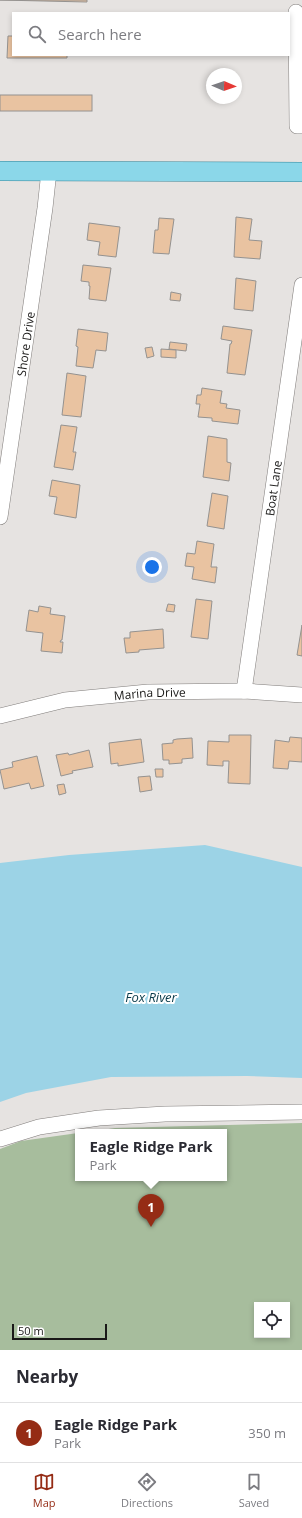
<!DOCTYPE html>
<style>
:root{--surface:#fff;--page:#f2f2f3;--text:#2b2b33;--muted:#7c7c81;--line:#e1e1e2;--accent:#952c15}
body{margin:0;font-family:"Open Sans",sans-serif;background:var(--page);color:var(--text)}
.controls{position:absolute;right:12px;bottom:12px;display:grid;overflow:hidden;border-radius:0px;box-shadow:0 2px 6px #0003}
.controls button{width:36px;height:36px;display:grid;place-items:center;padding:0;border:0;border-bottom:1px solid var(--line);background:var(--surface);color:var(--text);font:20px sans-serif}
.compass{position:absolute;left:206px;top:68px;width:36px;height:36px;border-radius:50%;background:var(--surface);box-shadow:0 2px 6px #0003;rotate:92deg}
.scale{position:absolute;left:12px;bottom:10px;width:95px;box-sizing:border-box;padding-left:4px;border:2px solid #1a1918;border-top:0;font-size:11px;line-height:14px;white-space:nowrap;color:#1a1918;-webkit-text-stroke:3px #fff;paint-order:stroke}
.you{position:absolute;left:152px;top:567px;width:14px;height:14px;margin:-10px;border:3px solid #fff;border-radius:50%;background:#1a73e8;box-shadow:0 0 0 6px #1a73e833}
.badge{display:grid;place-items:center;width:26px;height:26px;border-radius:50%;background:var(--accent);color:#fff;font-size:13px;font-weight:700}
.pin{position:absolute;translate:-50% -33px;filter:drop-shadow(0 1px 2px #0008)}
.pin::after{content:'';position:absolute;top:21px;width:14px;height:12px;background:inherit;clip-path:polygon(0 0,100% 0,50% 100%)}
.popup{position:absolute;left:75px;top:1129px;width:152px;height:52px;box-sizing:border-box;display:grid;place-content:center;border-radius:0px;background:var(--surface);filter:drop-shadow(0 1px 3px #0005);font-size:13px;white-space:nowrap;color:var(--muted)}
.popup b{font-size:15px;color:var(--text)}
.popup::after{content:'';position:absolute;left:50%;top:100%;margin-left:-8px;border:8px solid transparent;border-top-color:var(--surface)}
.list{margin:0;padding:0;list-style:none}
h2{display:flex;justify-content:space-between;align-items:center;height:52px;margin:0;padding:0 16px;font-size:17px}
h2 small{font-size:13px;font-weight:400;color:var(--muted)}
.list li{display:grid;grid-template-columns:26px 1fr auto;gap:12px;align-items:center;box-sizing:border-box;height:60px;padding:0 16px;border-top:1px solid var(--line)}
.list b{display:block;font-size:15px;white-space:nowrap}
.list p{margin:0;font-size:13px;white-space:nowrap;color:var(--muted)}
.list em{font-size:13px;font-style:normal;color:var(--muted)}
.icon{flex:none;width:22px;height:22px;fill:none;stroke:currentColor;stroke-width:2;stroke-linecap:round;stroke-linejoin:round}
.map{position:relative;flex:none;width:302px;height:1350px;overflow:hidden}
.search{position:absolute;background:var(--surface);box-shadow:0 2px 6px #0003;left:12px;right:12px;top:12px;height:44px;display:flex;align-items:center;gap:10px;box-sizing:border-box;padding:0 14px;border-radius:0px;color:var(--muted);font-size:15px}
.sheet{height:112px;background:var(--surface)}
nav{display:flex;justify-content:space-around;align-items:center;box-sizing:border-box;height:56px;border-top:1px solid var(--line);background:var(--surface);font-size:11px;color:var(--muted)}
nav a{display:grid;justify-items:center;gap:2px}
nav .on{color:var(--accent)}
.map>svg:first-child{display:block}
</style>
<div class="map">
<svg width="302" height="1350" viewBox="0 0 302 1350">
<rect width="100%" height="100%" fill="#e6e3e1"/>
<path fill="#a7bd9d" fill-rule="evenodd" d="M 302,1123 L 302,1350 L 0,1350 L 0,1149 L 21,1141 L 78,1133 L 78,1178 L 224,1178 L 224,1132 L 88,1132 L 115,1128 ZM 257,1305 L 287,1305 L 287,1335 L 257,1335 Z"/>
<path fill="#9cd3e6" d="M 205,845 L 302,867 L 302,1078 L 247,1076 L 111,1077 L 26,1093 L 0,1102 L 0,863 L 69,855 Z"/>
<g fill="#e9c3a1" stroke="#949290">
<path d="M 0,0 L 87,0 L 87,2 Z"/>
<path d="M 8,36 L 13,36 L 13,55 L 67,55 L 67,58 L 7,58 Z"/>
<rect x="0" y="95" width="92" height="16"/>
<path d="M 236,217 L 252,219 L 249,240 L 262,241 L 260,259 L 234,257 Z"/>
<path d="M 159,218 L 174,219 L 169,254 L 153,253 L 155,230 L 158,230 Z"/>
<path d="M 89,223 L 120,227 L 116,257 L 98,255 L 100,242 L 87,240 Z"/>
<path d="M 83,265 L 111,268 L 106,301 L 89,299 L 90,286 L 89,286 L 89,282 L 81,281 Z"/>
<path d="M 236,278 L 256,281 L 253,311 L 234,309 Z"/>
<path d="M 171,292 L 181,294 L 180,301 L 170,300 Z"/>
<path d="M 223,326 L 252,330 L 245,375 L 227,373 L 230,344 L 231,344 L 232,341 L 221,339 Z"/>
<path d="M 78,329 L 108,333 L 106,351 L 96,350 L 93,368 L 76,366 L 78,347 L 76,346 Z"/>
<path d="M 170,342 L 187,344 L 186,351 L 169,349 Z"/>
<path d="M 152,347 L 154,356 L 147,358 L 145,348 Z"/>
<path d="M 161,349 L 176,350 L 176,358 L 161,357 Z"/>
<path d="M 67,373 L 86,376 L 81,417 L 62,415 Z"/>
<path d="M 202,388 L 222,391 L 220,403 L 227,404 L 226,408 L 240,410 L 238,424 L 212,421 L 212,418 L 198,417 L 200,404 L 196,404 L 197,395 L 201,395 Z"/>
<path d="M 61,425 L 77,427 L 73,452 L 76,452 L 73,470 L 54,467 Z"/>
<path d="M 208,436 L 227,439 L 227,462 L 231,463 L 229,481 L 203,477 Z"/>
<path d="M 52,480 L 80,485 L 76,518 L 54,514 L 57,497 L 49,496 Z"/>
<path d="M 212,493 L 228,496 L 224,529 L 207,526 Z"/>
<path d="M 197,541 L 214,544 L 211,567 L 217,567 L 215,583 L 192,579 L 194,567 L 185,566 L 187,553 L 195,554 Z"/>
<path d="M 196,599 L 212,601 L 208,639 L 191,637 Z"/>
<path d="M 168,604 L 175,605 L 174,612 L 166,611 Z"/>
<path d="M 39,606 L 51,608 L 50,614 L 65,616 L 62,640 L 61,640 L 60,642 L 63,642 L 62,653 L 41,651 L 43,633 L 26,631 L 29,610 L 38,612 Z"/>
<path d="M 302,625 L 302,656 L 297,655 Z"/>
<path d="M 163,629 L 164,648 L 139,650 L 139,652 L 126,653 L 124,638 L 130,638 L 130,632 Z"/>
<path d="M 229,735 L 251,735 L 250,784 L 228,783 L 229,761 L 223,761 L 223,766 L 207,765 L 208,741 L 229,742 Z"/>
<path d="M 290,737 L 302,738 L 302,762 L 289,761 L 288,769 L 273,768 L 275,740 L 289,742 Z"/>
<path d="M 192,738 L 193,758 L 182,759 L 182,763 L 169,764 L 169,760 L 163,760 L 162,744 L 173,743 L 173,740 L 177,739 Z"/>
<path d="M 141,739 L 144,762 L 118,766 L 118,763 L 111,764 L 109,743 Z"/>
<path d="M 89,750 L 93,767 L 72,771 L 73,773 L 61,776 L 56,755 L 68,753 L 69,755 Z"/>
<path d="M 37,756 L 44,786 L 31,789 L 29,783 L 4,789 L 0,770 L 13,767 L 12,762 Z"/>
<path d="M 155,769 L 163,769 L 163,777 L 156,777 Z"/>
<path d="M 150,776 L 152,790 L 140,792 L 138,777 Z"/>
<path d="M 64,784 L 66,793 L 59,795 L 57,785 Z"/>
</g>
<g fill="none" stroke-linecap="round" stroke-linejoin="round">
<defs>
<g id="minor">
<path d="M 296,12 L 297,126 L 302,126"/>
<path id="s1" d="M 0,517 L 45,208 L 49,171"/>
<path id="s2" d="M 244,691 L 302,285"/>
<path id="s3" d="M 0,716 L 65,700 L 148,692 L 244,691 L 302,695"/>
<path d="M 0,1139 L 39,1127 L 99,1118 L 165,1114 L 302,1112"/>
</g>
<path id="major" d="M 0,171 L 302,172"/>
</defs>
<use href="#minor" stroke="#807d7b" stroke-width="16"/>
<use href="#major" stroke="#318397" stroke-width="20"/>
<use href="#minor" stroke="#fff" stroke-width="15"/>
<use href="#major" stroke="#8bd7e9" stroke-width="19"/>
</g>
<g text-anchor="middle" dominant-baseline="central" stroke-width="4" stroke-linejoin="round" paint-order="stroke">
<g font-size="12" fill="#1a1918" stroke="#fff">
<text stroke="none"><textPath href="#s1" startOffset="175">Shore Drive</textPath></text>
<text stroke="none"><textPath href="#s2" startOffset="205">Boat Lane</textPath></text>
<text stroke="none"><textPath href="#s3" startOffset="152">Marina Drive</textPath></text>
</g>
<g font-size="13" font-style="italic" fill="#0a3b4a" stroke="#fff">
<text x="151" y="997">Fox River</text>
</g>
</g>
</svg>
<div class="controls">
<button><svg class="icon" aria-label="locate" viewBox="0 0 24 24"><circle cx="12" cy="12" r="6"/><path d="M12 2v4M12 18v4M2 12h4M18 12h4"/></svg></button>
</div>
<svg class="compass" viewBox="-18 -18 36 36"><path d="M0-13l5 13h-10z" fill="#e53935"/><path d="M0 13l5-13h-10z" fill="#7c7c81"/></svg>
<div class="scale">50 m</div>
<div class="you"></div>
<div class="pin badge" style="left:151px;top:1227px">1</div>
<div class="popup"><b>Eagle Ridge Park</b>Park</div>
<div class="search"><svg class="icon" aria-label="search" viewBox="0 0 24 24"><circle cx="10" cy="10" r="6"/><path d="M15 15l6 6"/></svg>Search here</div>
</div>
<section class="sheet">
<h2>Nearby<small></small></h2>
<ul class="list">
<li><span class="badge">1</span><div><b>Eagle Ridge Park</b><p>Park</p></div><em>350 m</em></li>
</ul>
</section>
<nav>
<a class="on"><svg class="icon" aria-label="map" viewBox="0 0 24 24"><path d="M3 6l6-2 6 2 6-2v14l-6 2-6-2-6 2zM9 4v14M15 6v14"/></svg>Map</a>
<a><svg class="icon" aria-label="directions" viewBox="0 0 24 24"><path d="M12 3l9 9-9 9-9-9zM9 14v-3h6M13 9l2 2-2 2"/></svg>Directions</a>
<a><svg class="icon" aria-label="saved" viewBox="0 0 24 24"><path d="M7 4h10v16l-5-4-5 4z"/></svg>Saved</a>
</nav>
